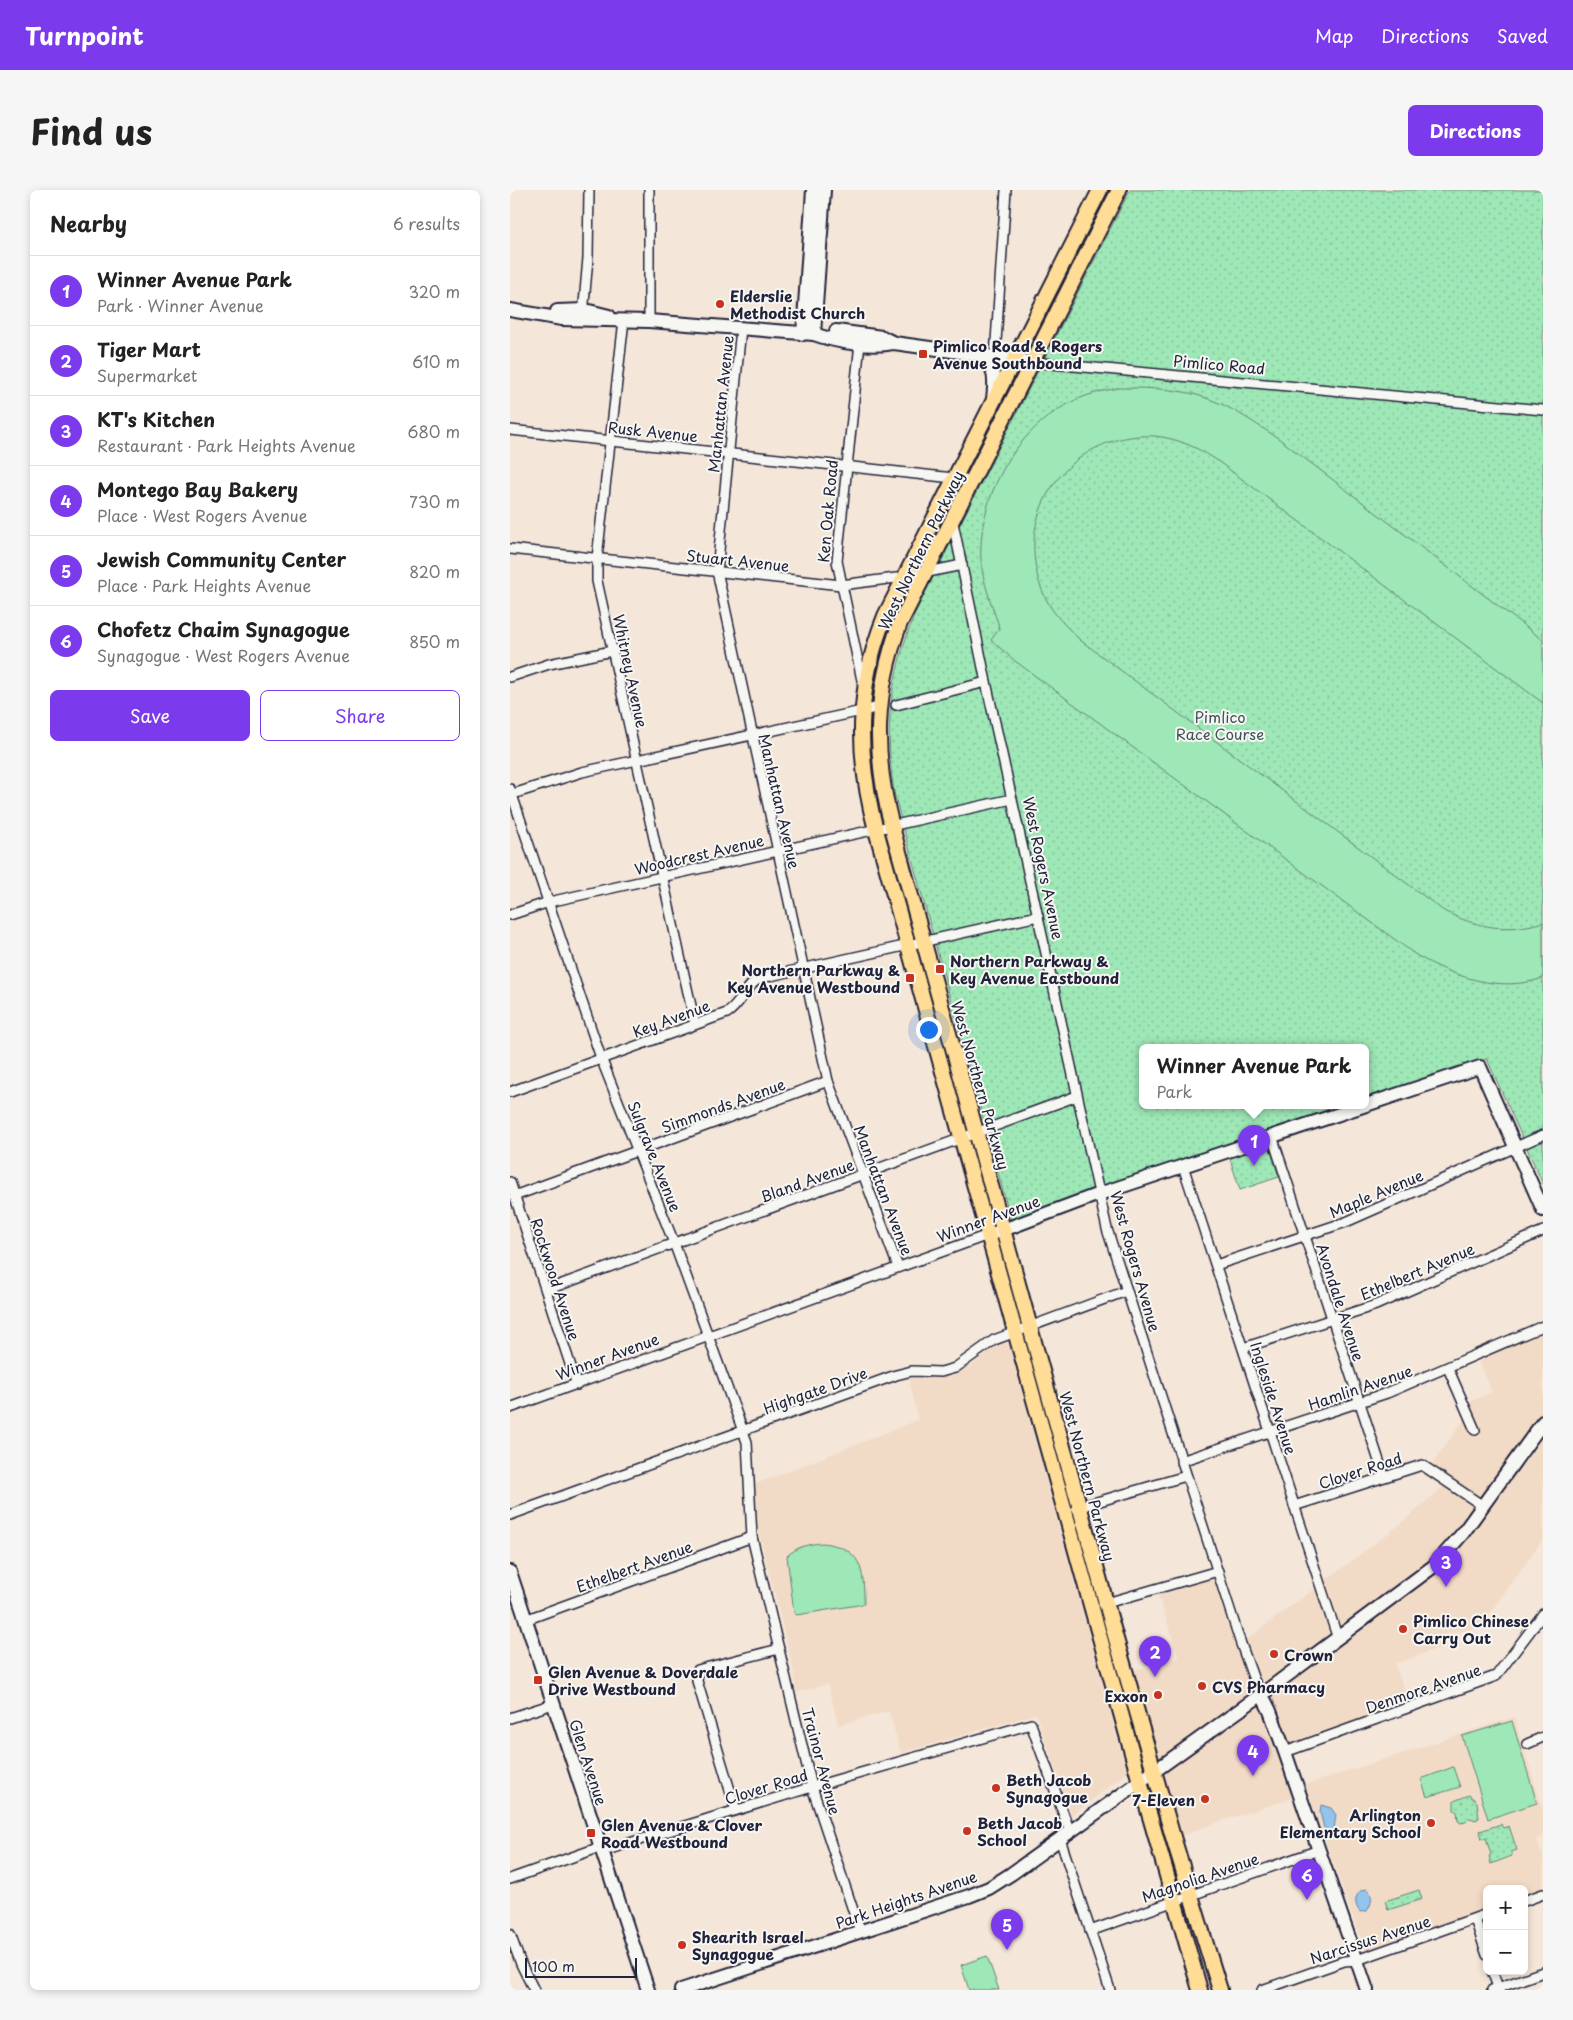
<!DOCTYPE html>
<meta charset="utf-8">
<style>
:root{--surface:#fff;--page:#f6f6f6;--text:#222;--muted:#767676;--line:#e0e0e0;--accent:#7c3aed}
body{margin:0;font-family:"Playpen Sans",sans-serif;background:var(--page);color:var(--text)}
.controls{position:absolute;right:15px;bottom:15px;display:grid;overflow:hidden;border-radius:8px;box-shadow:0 2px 8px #0003}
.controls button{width:45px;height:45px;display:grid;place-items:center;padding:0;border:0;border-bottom:1px solid var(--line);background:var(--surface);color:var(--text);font:25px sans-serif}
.scale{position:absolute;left:15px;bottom:12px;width:112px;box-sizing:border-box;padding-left:5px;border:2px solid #22223b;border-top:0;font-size:14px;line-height:18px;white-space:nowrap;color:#22223b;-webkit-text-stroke:4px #f6f6f2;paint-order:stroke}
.you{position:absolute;left:418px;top:839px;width:18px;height:18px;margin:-12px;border:4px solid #fff;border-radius:50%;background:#1a73e8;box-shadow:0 0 0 8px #1a73e833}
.badge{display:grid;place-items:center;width:32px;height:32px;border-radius:50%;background:var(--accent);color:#fff;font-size:16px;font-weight:700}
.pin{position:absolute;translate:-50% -41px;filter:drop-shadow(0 1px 2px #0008)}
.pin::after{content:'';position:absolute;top:26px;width:18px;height:15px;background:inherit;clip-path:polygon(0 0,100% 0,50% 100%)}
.popup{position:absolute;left:629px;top:854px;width:230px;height:65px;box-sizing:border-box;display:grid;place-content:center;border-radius:8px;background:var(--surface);filter:drop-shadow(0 1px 4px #0005);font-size:16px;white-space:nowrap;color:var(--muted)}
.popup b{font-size:19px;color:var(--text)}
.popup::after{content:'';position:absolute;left:50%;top:100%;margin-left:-10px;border:10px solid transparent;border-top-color:var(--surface)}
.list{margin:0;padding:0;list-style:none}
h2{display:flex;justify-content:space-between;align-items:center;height:65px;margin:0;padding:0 20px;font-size:21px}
h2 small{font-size:16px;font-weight:400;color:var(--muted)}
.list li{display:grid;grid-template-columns:32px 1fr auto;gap:15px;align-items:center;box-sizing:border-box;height:70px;padding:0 20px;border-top:1px solid var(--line)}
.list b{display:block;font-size:19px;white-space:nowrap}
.list p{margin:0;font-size:16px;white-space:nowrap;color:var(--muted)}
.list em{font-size:16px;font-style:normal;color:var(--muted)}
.actions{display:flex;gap:10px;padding:15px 20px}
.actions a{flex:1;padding:11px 0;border:1px solid var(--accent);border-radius:8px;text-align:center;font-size:18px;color:var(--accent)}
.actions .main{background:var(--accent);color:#fff}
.map{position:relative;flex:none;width:1033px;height:1800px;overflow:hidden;border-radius:8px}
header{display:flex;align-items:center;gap:30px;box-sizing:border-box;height:70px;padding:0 25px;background:var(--accent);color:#fff}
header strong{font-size:24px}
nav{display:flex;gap:28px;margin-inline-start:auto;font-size:18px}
.intro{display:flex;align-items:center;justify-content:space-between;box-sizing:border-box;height:120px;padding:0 30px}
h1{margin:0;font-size:35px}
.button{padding:12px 22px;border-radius:8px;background:var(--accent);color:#fff;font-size:18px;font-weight:700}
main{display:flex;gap:30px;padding:0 30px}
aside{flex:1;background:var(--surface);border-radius:8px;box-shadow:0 2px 8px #0003}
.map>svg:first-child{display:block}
</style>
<header>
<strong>Turnpoint</strong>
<nav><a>Map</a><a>Directions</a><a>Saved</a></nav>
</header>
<div class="intro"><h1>Find us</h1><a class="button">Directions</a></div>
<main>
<aside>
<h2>Nearby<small>6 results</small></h2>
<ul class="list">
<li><span class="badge">1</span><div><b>Winner Avenue Park</b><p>Park · Winner Avenue</p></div><em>320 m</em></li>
<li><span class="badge">2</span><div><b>Tiger Mart</b><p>Supermarket</p></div><em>610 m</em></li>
<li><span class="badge">3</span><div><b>KT's Kitchen</b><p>Restaurant · Park Heights Avenue</p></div><em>680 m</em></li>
<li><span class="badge">4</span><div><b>Montego Bay Bakery</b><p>Place · West Rogers Avenue</p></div><em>730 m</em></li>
<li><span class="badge">5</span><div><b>Jewish Community Center</b><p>Place · Park Heights Avenue</p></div><em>820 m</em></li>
<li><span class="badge">6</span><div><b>Chofetz Chaim Synagogue</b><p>Synagogue · West Rogers Avenue</p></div><em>850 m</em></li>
</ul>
<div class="actions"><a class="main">Save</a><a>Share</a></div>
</aside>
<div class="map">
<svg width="1033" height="1800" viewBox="0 0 1033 1800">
<defs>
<pattern id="park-dots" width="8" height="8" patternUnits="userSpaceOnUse" patternTransform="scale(1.25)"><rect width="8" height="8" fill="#9ee7b6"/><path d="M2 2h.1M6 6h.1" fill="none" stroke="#88c69d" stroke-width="1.8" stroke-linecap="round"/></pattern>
</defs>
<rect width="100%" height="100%" fill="#f4e6d8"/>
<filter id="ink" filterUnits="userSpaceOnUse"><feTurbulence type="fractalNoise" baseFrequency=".02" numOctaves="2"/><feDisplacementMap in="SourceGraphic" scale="10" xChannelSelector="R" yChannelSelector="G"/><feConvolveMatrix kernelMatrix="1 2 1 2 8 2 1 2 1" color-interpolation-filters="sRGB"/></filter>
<g filter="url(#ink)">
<g fill="#f2dbc6">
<path d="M 1033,1138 L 1033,1349 L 972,1434 L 962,1439 L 931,1446 L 934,1456 L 885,1474 L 901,1518 L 775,1562 L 790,1606 L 714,1630 L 658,1651 L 642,1602 L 610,1484 L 669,1468 L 646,1399 L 709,1382 L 732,1453 L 888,1336 L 939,1292 L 919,1278 L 957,1225 L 953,1215 L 982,1202 L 967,1166 Z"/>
<path d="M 495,1153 L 499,1155 L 617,1583 L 562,1625 L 526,1524 L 391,1563 L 379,1521 L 328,1535 L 318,1494 L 286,1503 L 284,1482 L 247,1335 L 243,1295 L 408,1230 L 399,1188 L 441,1187 L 460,1177 L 482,1158 Z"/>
<path d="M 1004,1527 L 1033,1620 L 1033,1646 L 1027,1649 L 1033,1667 L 1033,1700 L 1014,1707 L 1014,1699 L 977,1699 L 977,1720 L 856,1763 L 795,1595 Z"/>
</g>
<g fill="url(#park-dots)" stroke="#608478">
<path d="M 620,0 L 1033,0 L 1033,994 L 977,869 L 855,909 L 855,857 L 633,857 L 633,915 L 838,915 L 594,996 L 501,1030 L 385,607 C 373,539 380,485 406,421 Z"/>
<path d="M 758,953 L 769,987 L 730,1000 L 719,966 Z"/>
<path d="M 959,1605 L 967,1612 L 969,1628 L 966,1630 L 960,1628 L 956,1632 L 951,1633 L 948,1631 L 947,1622 L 944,1620 L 944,1611 Z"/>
<path d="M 991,1634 L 993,1638 L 999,1636 L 1007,1660 L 1001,1662 L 1002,1666 L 981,1674 L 979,1666 L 981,1665 L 976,1648 L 972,1649 L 970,1641 Z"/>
<path d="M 909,1700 L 912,1709 L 878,1720 L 875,1711 Z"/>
</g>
<g fill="#9ee7b6" stroke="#608478">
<path d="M 608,198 C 640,198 674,198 704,211 C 727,220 747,235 768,248 L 1033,450 L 1033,513 L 705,269 C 683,255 658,244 630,246 C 575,249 527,294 524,351 C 523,373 528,397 540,416 C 548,429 559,439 570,450 L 934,721 C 967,738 998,743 1033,732 L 1033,788 C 990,803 944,787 906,765 L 505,471 L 481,450 L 489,439 L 488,433 C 481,413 473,392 471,371 C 467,301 514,224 582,204 C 590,201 600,200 608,198 Z"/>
<path d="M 313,1353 C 352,1358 354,1379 354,1414 L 287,1425 L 284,1423 L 277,1366 C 288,1356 298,1354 313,1353 Z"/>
<path d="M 1002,1531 L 1027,1613 L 978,1629 L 952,1546 Z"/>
<path d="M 943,1577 L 950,1597 L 917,1607 L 911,1589 Z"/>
<path d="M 477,1766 L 489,1800 L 459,1800 L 451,1775 Z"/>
</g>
<g fill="#92c4ee" stroke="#6583a6">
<path d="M 811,1615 L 821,1618 L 826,1625 L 824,1639 L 819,1642 L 814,1638 L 810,1622 Z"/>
<path d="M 857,1699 C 864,1706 862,1713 857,1721 L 850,1722 C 844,1715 844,1705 852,1700 Z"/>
</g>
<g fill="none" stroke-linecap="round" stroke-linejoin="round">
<defs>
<g id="street">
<path d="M 73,125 L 78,68 L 79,0"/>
<path d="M 114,130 L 87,368 L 87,391 L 185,834"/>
<path d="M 139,131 L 139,0"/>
<path d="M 231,138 L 207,381 L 318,891 L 388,1077"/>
<path d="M 349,150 L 350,153 L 327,371 L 353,495"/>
<path d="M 485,167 L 496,0"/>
<path d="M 521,172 L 1033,220"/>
<path d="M 0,240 L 462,290"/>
<path d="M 442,328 L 476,492 L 597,1039 L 731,1454 L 744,1490 L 752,1505"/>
<path d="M 0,359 L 331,395 L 394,387 L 452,375"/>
<path d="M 0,487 L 39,474 L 102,461"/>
<path d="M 386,515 L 476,492"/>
<path d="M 0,599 L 91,868 L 164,1053 L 237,1252 L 242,1347 L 302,1597 L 350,1741"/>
<path d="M 0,605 L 72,582 L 370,517"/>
<path d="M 0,725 L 39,712 L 502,609"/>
<path d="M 0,902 L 217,823 C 231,815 236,794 251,788 L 528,726"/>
<path d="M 762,946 L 874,1286"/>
<path d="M 673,976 L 828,1449"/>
<path d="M 0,992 L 67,1195"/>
<path d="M 4,1006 L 318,891"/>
<path d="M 706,1075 L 836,1032 L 1033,945"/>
<path d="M 36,1100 L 567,906"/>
<path d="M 733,1158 L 866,1115 L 1033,1041"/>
<path d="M 938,1178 L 965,1240"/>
<path d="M 0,1218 L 478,1045"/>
<path d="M 671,1271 L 877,1203 L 1033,1136"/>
<path d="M 784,1316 L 912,1275 L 973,1316"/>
<path d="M 566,1318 L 676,1286"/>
<path d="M 0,1325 L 386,1185 L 402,1181 L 431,1182 L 445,1178 L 484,1150 L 616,1101"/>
<path d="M 593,1414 L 708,1381"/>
<path d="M 15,1430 L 242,1347"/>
<path d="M 0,1528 L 43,1514"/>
<path d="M 1017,1554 L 1033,1547"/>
<path d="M 775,1562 L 986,1486 L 1033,1424"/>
<path d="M 226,1620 L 187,1491 L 188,1480 L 195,1478 L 269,1459"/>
<path d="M 550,1649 L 600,1800"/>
<path d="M 0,1689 L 85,1659 L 100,1659 L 302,1597 L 521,1534 L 560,1642"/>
<path d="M 1014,1711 L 1033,1704"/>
<path d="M 965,1729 L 977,1765"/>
<path d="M 580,1741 L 809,1660"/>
<path d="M 0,1744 L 11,1774 L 24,1800"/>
<path d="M 982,1781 L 989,1800"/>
<path d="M 752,1800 L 834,1771 L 847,1770 L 977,1724"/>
<path d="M 982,1800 L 1033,1782"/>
</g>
<g id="secondary">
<path d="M 0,120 L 52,129 L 139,131 L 304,144 C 326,152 361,158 384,153 L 521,172"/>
<path d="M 47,121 L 75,120 L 99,126"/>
<path d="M 326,141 L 372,147 L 384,153"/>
<path d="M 293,144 L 303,0"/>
<path d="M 304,144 L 314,0"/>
<path d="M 473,166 C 486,178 485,193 483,209"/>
<path d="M 485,1043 L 589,1004 L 970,877 L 1033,1020"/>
<path d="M 0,1382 L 138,1800"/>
<path d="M 752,1505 L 760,1521 L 775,1562 L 857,1800"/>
<path d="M 171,1800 L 459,1706 L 479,1698 L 501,1684 L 759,1499 L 924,1376 L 953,1343 L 1033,1232"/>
</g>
<g id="primary">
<path d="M 590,0 L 375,426 C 346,498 346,566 366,640 L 630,1592 L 690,1800"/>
<path d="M 609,0 L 390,433 C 364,504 363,563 382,637 L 606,1449 L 663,1647 L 710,1800"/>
</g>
</defs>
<use href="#street" stroke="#22223b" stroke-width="12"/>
<use href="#secondary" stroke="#22223b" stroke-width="16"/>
<use href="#primary" stroke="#22223b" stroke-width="18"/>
<use href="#street" stroke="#f6f6f2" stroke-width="9"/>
<use href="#secondary" stroke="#f6f6f2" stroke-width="12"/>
<use href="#primary" stroke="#ffdd96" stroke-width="14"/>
</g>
</g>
<g fill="#c8321e" stroke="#f6f6f2" stroke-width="2">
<circle cx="210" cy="114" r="5"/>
<rect x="408" y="159" width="10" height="10" rx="2.5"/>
<rect x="425" y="774" width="10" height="10" rx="2.5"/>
<rect x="395" y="783" width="10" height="10" rx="2.5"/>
<circle cx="893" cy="1439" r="5"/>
<circle cx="764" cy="1464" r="5"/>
<rect x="23" y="1485" width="10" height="10" rx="2.5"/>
<circle cx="692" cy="1496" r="5"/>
<circle cx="648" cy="1505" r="5"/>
<circle cx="486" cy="1598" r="5"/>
<circle cx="695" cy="1609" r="5"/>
<circle cx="921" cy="1633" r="5"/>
<circle cx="457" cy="1641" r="5"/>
<rect x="76" y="1638" width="10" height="10" rx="2.5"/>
<circle cx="172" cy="1755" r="5"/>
</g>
<g text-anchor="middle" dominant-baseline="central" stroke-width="4" stroke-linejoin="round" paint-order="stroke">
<g font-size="15" font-weight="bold" fill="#22223b" stroke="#f6f6f2" text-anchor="start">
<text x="220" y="105">Elderslie<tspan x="220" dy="17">Methodist Church</tspan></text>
<text x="423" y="155">Pimlico Road &amp; Rogers<tspan x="423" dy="17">Avenue Southbound</tspan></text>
<text x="440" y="770">Northern Parkway &amp;<tspan x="440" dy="17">Key Avenue Eastbound</tspan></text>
<text x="390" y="779" text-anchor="end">Northern Parkway &amp;<tspan x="390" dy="17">Key Avenue Westbound</tspan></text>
<text x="903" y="1430">Pimlico Chinese<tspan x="903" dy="17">Carry Out</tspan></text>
<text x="774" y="1464">Crown</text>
<text x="38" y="1481">Glen Avenue &amp; Doverdale<tspan x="38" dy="17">Drive Westbound</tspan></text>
<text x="702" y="1496">CVS Pharmacy</text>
<text x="638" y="1505" text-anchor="end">Exxon</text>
<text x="496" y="1589">Beth Jacob<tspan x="496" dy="17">Synagogue</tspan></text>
<text x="685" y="1609" text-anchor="end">7-Eleven</text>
<text x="911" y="1624" text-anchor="end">Arlington<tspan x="911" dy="17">Elementary School</tspan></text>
<text x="467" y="1632">Beth Jacob<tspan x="467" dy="17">School</tspan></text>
<text x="91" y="1634">Glen Avenue &amp; Clover<tspan x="91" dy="17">Road Westbound</tspan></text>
<text x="182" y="1746">Shearith Israel<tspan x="182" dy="17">Synagogue</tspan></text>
</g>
<g font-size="15" fill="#22223b" stroke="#f6f6f2">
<text transform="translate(709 174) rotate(5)">Pimlico Road</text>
<text transform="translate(210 214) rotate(-84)">Manhattan Avenue</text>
<text transform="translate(143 241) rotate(6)">Rusk Avenue</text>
<text transform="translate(317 321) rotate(-85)">Ken Oak Road</text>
<text transform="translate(410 360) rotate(-64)">West Northern Parkway</text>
<text transform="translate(228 370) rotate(6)">Stuart Avenue</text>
<text transform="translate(121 481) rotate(78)">Whitney Avenue</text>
<text transform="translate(270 611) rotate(77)">Manhattan Avenue</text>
<text transform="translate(189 664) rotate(-13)">Woodcrest Avenue</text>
<text transform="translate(534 678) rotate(78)">West Rogers Avenue</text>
<text transform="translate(161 828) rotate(-20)">Key Avenue</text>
<text transform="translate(471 895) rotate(74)">West Northern Parkway</text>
<text transform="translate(213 915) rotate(-20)">Simmonds Avenue</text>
<text transform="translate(145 966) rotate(68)">Sulgrave Avenue</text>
<text transform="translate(297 990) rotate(-20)">Bland Avenue</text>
<text transform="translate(374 1000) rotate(69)">Manhattan Avenue</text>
<text transform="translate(866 1003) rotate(-23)">Maple Avenue</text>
<text transform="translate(478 1028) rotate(-20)">Winner Avenue</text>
<text transform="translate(626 1071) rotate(74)">West Rogers Avenue</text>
<text transform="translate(907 1081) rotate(-23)">Ethelbert Avenue</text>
<text transform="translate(46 1089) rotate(72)">Rockwood Avenue</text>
<text transform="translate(831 1112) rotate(72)">Avondale Avenue</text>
<text transform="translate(97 1166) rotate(-20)">Winner Avenue</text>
<text transform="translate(850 1197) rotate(-19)">Hamlin Avenue</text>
<text transform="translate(305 1200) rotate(-20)">Highgate Drive</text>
<text transform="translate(764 1208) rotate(72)">Ingleside Avenue</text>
<text transform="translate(850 1280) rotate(-18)">Clover Road</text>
<text transform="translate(578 1286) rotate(75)">West Northern Parkway</text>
<text transform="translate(124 1376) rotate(-20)">Ethelbert Avenue</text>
<text transform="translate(913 1498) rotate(-19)">Denmore Avenue</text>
<text transform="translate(312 1571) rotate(75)">Trainor Avenue</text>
<text transform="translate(79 1572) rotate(72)">Glen Avenue</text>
<text transform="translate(256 1596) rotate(-17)">Clover Road</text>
<text transform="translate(690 1687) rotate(-19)">Magnolia Avenue</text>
<text transform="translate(396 1709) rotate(-19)">Park Heights Avenue</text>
<text transform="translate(860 1749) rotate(-18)">Narcissus Avenue</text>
</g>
<g font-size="15" fill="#41535a" stroke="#f6f6f2">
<text x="710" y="526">Pimlico<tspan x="710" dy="17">Race Course</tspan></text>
</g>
</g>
</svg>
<div class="controls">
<button>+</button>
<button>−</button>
</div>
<div class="scale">100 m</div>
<div class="you"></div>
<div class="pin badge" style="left:744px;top:976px">1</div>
<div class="popup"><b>Winner Avenue Park</b>Park</div>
<div class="pin badge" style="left:645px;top:1487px">2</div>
<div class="pin badge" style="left:936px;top:1397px">3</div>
<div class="pin badge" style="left:743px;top:1586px">4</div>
<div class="pin badge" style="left:497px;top:1760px">5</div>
<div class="pin badge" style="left:797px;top:1710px">6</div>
</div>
</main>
